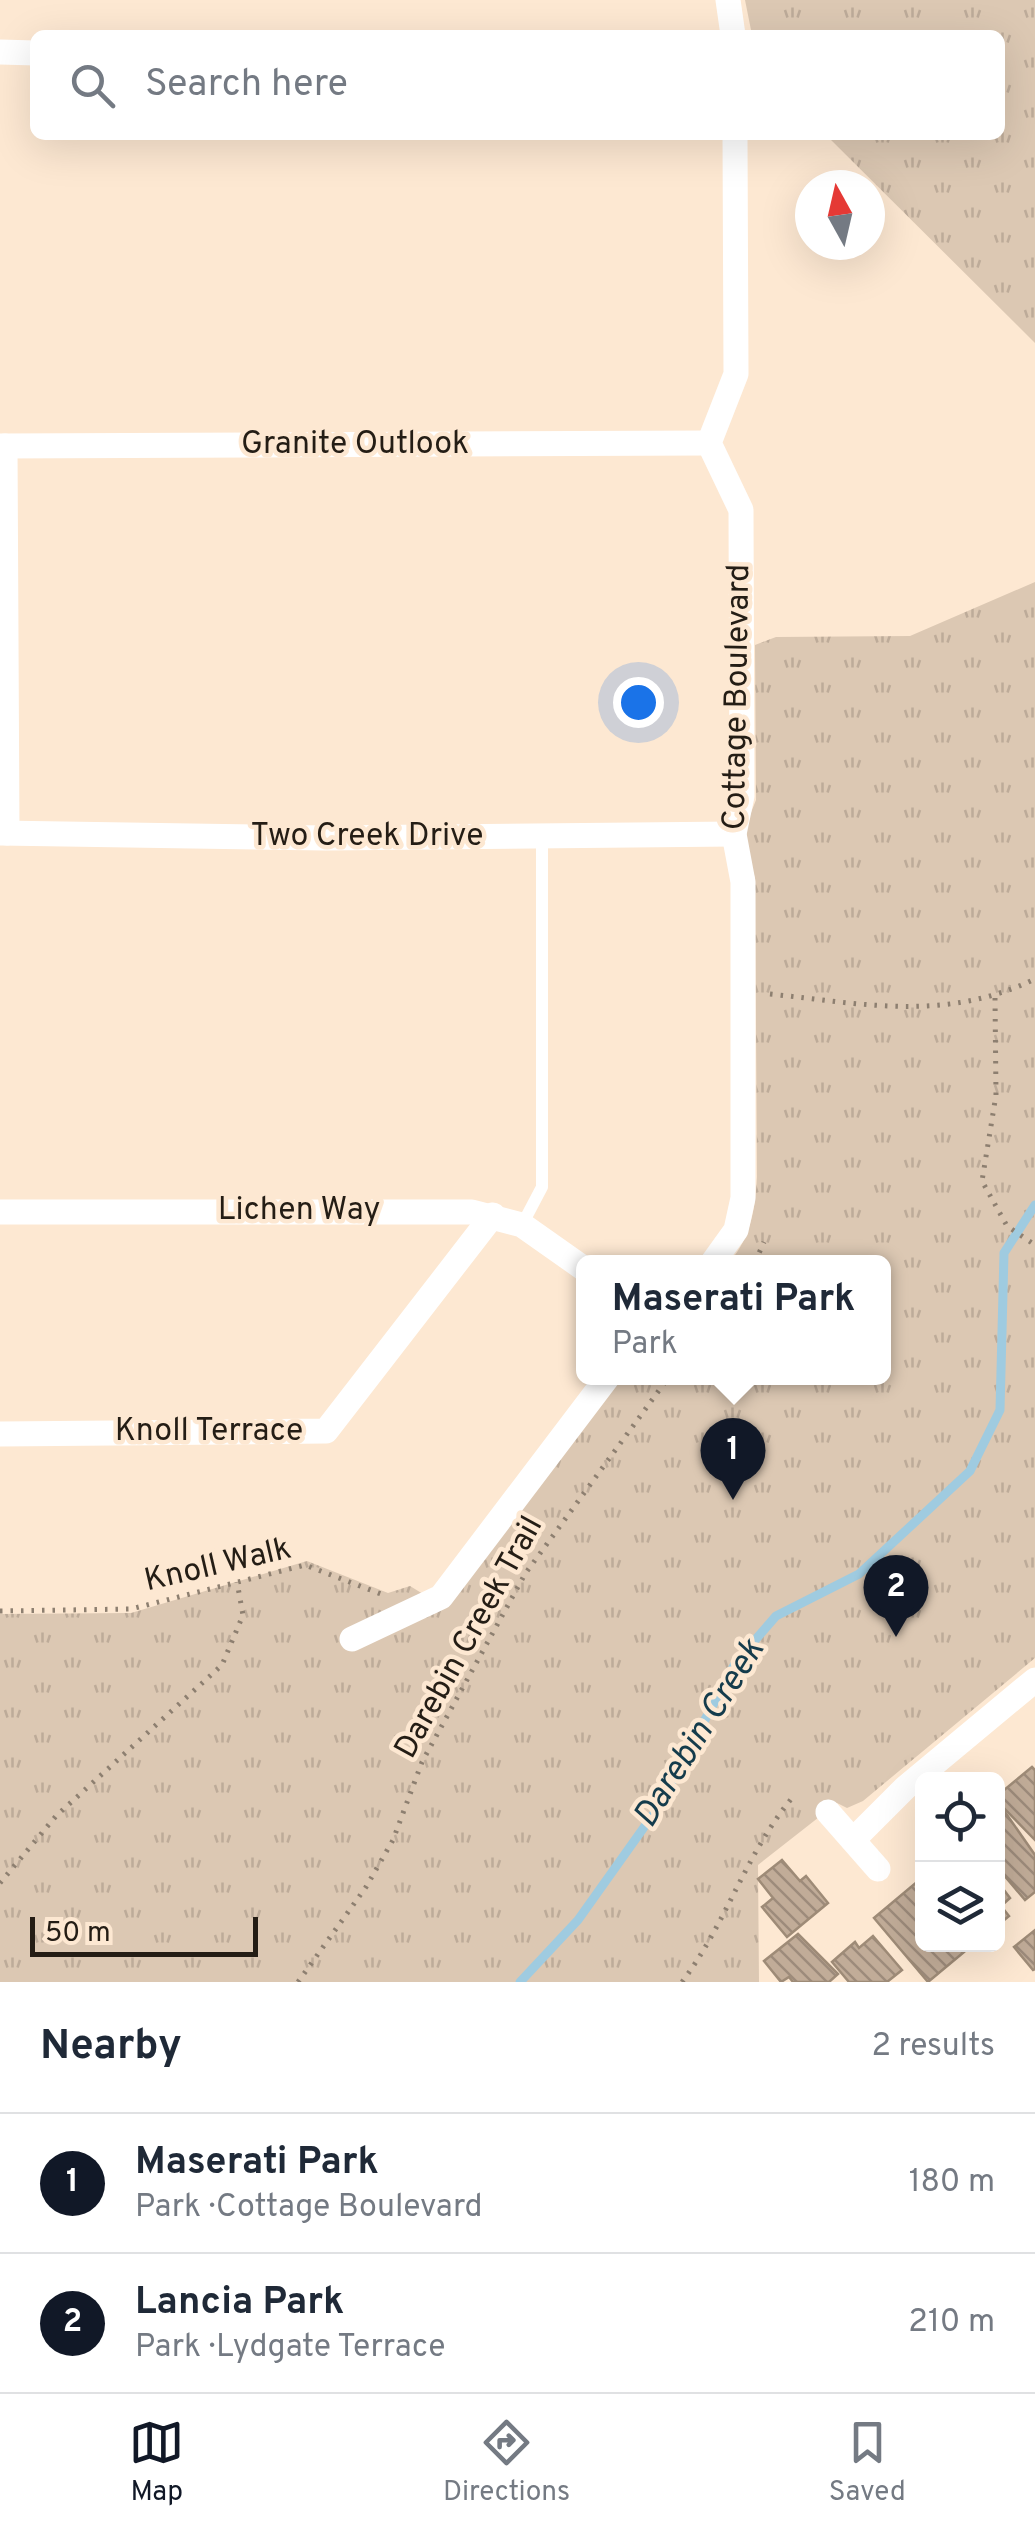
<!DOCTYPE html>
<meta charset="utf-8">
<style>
:root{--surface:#fff;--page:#f2f2f3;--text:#1f2937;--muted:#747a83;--line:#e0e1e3;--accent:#111827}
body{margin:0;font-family:Overpass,sans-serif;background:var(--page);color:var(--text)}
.controls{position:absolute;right:30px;bottom:30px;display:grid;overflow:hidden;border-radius:15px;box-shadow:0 10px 40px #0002}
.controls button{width:90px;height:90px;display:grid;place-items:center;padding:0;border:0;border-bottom:2px solid var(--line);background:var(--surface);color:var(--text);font:50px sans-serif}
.compass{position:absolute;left:795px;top:170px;width:90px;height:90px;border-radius:50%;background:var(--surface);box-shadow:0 10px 40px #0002;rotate:352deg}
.scale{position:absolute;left:30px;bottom:25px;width:228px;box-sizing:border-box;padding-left:10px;border:5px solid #241d15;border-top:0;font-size:28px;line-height:35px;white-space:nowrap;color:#241d15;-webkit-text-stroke:8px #fde8d2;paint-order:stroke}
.you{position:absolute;left:638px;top:702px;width:35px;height:35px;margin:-25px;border:8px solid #fff;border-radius:50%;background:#1a73e8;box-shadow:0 0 0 15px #1a73e833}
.badge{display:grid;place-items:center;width:65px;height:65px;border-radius:50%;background:var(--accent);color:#fff;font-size:32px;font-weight:700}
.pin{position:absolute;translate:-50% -82px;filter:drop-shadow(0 2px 5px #0008)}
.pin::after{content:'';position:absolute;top:52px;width:35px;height:30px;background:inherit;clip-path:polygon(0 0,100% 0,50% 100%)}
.popup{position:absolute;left:576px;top:1255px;width:315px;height:130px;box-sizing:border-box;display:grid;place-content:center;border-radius:15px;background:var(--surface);filter:drop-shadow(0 2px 8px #0005);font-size:32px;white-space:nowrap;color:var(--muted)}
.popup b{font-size:38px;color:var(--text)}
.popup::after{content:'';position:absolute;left:50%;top:100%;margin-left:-20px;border:20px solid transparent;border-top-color:var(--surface)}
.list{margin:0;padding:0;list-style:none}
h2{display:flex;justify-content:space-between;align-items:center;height:130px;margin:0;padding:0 40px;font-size:42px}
h2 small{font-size:32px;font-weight:400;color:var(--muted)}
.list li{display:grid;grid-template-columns:65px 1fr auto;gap:30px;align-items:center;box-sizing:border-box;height:140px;padding:0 40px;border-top:2px solid var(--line)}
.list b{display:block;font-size:38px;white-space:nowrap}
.list p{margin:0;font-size:32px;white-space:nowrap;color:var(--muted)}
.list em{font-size:32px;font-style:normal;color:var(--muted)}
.icon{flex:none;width:55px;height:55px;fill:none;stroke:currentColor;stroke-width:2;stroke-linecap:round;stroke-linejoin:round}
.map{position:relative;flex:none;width:1035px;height:1982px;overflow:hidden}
.search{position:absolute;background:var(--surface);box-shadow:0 10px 40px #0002;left:30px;right:30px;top:30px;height:110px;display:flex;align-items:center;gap:25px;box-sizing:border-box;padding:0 35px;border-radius:15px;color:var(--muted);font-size:38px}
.sheet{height:410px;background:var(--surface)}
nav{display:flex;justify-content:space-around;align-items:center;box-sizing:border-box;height:140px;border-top:2px solid var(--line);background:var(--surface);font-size:28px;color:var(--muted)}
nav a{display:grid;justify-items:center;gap:5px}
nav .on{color:var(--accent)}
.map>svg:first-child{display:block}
</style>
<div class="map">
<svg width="1035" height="1982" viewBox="0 0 1035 1982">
<defs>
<pattern id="park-tufts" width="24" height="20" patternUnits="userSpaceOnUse" patternTransform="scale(2.5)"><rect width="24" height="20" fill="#dcc8b3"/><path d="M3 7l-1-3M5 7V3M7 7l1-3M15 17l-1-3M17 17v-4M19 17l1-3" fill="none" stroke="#bdab99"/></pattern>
<pattern id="building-back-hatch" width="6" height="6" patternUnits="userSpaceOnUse" patternTransform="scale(2.5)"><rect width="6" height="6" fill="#c1ac98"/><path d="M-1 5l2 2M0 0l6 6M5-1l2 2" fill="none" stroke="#9d8b7b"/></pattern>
</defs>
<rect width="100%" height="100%" fill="#fde8d2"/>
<g fill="url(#park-tufts)">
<path d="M 745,0 L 1035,0 L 1035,343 L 826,135 L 1000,135 L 1000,35 L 752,35 Z"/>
<path d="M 1035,582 L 1035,1658 L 863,1801 L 847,1808 L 837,1803 L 758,1865 L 759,1982 L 0,1982 L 0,1614 L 131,1613 L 307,1561 L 388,1593 L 410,1586 L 446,1608 L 620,1378 L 883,1378 L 883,1262 L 730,1262 C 751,1236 755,1210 757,1177 L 755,878 L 746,850 L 746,825 L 756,800 L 755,645 L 776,637 L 910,636 Z"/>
</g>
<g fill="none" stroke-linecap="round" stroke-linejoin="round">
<path stroke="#9fcbe0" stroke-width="9" d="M 520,1982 L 578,1920 L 657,1809 L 736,1662 L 776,1616 L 859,1574 L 970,1471 L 1000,1410 L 1004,1253 L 1035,1205"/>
</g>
<g fill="url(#building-back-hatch)" stroke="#9e8b77" stroke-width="2.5">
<path d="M 1032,1767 L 1035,1770 L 1035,1840 L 998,1802 L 998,1795 Z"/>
<path d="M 998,1802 L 1035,1855 L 1035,1892 L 1025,1900 L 998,1868 Z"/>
<path d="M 782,1860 L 800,1881 L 806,1876 L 828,1903 L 787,1937 L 762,1907 L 773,1898 L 758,1879 Z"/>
<path d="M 918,1881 L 922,1887 L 922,1944 L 958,1944 L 964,1952 L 928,1982 L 874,1918 Z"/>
<path d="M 998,1882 L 1010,1898 L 1001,1906 L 1009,1916 L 998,1925 Z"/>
<path d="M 1035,1930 L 1035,1969 L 1033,1970 L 1014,1947 Z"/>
<path d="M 798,1934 L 838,1974 L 829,1982 L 793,1982 L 789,1977 L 781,1982 L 764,1961 Z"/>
<path d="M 873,1936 L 902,1970 L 887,1982 L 849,1982 L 832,1962 L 855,1942 L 859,1948 Z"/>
</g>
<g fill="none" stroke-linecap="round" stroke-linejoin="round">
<g stroke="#8d7f70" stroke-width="5" stroke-dasharray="2.5 8" stroke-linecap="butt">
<path d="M 770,994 C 865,1004 945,1022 1035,979"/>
<path d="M 995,998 L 996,1095 L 982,1181 L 1007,1226 L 1035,1245"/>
<path d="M 755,1262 L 764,1242"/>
<path d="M 0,1611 L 131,1609 L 305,1565 L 381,1594"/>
<path d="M 0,1883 L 56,1816 L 222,1665 L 243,1615 L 237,1582"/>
<path d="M 298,1982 L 366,1887 L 393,1840 L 422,1762 L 525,1574 L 668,1378"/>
<path d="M 682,1982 C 726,1924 745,1855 792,1798"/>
</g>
<path stroke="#fff" stroke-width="12" d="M 522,1225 L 542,1187 L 542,837"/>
<g stroke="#fff" stroke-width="25">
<path d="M 728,0 L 733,35"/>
<path d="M 0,52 L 35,53"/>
<path d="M 0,446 L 709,443"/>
<path d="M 5,446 L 7,833"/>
<path d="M 0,833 L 325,838 L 734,834"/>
<path d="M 0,1212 L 472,1212 L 522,1225 L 583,1268"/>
<path d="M 713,1262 L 736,1230 L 743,1198 L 743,882 L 734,834 L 742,796 L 741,510 L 709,443 L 736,374 L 735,135"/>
<path d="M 0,1434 L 326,1431 L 493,1215"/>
<path d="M 352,1639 L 441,1597 L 607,1378"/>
<path d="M 828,1812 L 878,1869"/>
<path d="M 853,1840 L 905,1788 L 1035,1680"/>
</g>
</g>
<g text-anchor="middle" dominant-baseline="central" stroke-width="9" stroke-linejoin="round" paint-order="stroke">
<g font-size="32" fill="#241d15" stroke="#fde8d2">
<text x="355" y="445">Granite Outlook</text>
<text transform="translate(738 697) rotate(-89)">Cottage Boulevard</text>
<text x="367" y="837">Two Creek Drive</text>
<text x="299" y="1211">Lichen Way</text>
<text x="209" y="1432">Knoll Terrace</text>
<text transform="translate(218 1566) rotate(-13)">Knoll Walk</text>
<text transform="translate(470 1638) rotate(-61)">Darebin Creek Trail</text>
</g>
<g font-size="35" font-style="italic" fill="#153c4c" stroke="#fde8d2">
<text transform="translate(700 1734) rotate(-58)">Darebin Creek</text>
</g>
</g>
</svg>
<div class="controls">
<button><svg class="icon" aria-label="locate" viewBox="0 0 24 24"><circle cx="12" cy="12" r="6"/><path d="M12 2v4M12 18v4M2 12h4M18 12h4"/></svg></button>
<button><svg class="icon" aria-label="layers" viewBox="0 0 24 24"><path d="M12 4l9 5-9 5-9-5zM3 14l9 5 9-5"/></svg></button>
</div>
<svg class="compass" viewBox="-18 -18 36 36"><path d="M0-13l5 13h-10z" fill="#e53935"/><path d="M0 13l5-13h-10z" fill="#747a83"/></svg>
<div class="scale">50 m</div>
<div class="you"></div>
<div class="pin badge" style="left:733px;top:1500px">1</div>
<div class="popup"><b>Maserati Park</b>Park</div>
<div class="pin badge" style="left:896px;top:1637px">2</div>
<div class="search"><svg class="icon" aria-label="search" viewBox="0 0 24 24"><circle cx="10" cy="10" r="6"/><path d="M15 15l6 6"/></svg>Search here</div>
</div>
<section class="sheet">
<h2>Nearby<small>2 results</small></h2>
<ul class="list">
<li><span class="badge">1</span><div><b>Maserati Park</b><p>Park · Cottage Boulevard</p></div><em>180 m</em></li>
<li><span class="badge">2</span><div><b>Lancia Park</b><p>Park · Lydgate Terrace</p></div><em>210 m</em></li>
</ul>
</section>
<nav>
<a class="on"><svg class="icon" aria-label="map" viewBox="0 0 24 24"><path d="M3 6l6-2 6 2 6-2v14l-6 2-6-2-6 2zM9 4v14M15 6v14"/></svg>Map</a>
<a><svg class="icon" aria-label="directions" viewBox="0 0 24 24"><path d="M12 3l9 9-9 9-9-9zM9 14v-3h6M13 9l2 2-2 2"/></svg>Directions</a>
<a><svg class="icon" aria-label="saved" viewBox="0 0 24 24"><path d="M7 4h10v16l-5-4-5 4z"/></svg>Saved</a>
</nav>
